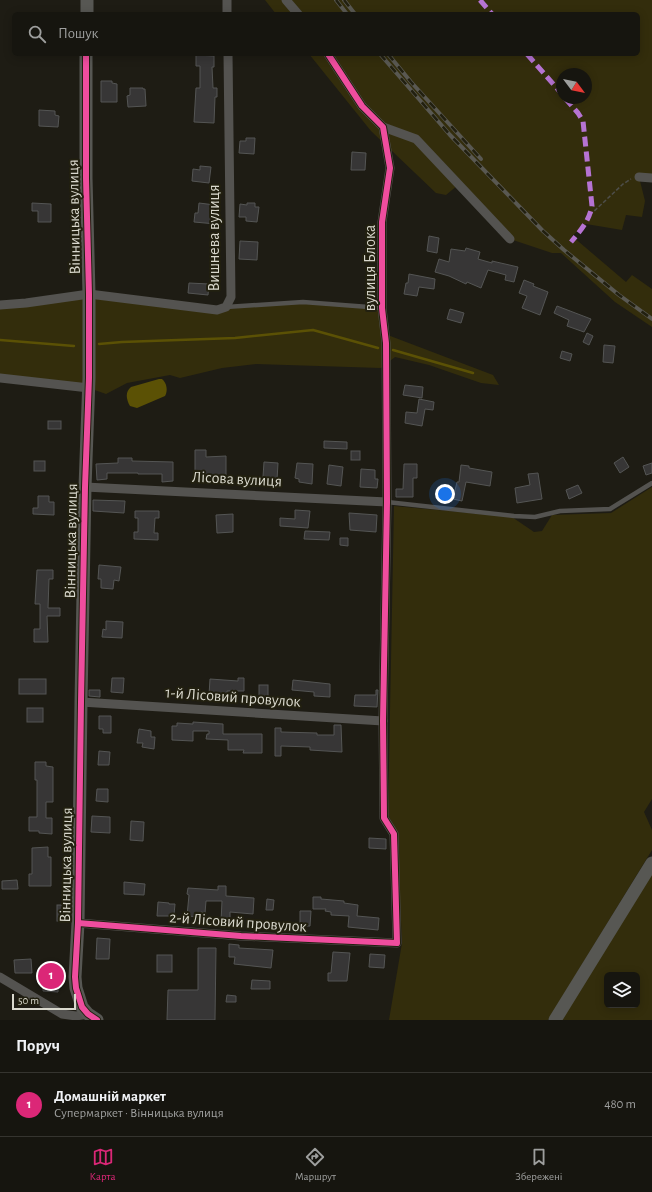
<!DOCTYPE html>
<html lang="uk">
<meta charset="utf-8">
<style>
:root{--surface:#16150f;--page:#1f1e18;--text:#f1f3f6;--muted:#9e9f9e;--line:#35342f;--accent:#db2777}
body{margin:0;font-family:"Alegreya Sans",sans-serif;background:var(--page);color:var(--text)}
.controls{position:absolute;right:12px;bottom:12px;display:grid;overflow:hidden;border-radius:6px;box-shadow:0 2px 10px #0003}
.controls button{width:36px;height:36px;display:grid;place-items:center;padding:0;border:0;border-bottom:1px solid var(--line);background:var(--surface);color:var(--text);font:20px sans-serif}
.compass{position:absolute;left:556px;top:68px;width:36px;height:36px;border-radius:50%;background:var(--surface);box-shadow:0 2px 10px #0003;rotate:122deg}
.scale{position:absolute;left:12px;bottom:10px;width:64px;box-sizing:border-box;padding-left:4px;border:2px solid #d9d8cd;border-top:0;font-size:11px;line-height:14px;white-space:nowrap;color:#d9d8cd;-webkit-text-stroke:3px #222010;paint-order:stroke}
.you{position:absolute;left:445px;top:494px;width:14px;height:14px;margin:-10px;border:3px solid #fff;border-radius:50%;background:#1a73e8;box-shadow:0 0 0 6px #1a73e833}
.badge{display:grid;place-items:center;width:26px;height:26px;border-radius:50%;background:var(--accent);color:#fff;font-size:13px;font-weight:700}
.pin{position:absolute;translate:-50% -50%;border:2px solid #fff;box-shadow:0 1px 4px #0006}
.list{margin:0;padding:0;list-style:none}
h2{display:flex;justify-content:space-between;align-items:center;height:52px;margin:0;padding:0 16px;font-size:17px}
h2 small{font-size:13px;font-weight:400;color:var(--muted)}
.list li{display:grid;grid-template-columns:26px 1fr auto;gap:12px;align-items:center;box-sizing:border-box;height:64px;padding:0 16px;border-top:1px solid var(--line)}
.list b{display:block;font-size:15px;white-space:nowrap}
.list p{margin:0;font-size:13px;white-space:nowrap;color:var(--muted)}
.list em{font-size:13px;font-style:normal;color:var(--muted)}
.icon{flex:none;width:22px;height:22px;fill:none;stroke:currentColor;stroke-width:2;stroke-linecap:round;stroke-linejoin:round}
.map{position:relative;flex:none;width:652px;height:1020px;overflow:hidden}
.search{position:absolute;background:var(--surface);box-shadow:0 2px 10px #0003;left:12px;right:12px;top:12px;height:44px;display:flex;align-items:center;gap:10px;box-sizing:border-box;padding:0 14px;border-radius:6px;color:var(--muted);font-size:15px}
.sheet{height:116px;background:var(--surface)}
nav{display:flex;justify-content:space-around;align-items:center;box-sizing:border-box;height:56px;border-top:1px solid var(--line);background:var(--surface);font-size:11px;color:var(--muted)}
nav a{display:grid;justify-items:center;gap:2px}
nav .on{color:var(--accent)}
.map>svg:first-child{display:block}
</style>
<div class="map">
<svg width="652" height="1020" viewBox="0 0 652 1020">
<rect width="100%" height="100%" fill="#1e1c14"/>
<g fill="#332d0c" fill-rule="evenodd">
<path d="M 265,0 L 652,0 L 652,178 L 639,177 L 645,201 L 642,217 L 626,215 L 622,230 L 586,224 L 572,236 L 626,282 L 632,275 L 652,289 L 652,327 L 615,302 L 561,253 L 552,253 L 510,239 L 458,185 L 446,195 L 436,193 L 371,131 L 309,54 L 638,54 L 638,14 L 276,14 ZM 562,74 L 586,74 L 586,98 L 562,98 Z"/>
<path d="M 89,294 L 217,310 L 303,302 L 382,308 L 385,334 L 493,375 L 499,385 L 481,383 L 429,365 L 395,357 L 381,368 L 256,364 L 222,368 L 180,378 L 170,375 L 127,383 L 106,394 L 89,388 L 0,378 L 0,305 Z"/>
<path d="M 652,487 L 652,799 L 644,812 L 652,830 L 652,850 L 548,1020 L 389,1020 L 402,943 L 397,832 L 388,815 L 394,506 L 512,517 L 534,532 L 542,531 L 552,515 L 611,513 Z"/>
<path d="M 652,870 L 652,1020 L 559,1020 ZM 607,975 L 637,975 L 637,1005 L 607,1005 Z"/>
</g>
<path fill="#5b5105" d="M 159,379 L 162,379 C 167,383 168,391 165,396 L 137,408 L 130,406 C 126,399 125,392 131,387 Z"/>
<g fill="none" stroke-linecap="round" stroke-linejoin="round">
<g stroke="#5b5105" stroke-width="2.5">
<path d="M 0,340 L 74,346"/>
<path d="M 99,344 L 122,342 L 235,338 L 313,330 L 378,348"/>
<path d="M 393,350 L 473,373"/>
</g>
</g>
<g fill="#373636" stroke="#545554">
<path d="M 196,55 L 214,56 L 214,67 L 212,67 L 213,88 L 217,88 L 217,97 L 215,97 L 214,123 L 194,122 L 196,88 L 200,88 L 200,66 L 196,66 Z"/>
<path d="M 101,81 L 112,81 L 112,83 L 117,84 L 117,102 L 101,102 Z"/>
<path d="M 130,88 L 143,88 L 143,89 L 145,89 L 146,106 L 128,107 L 127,96 L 130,95 Z"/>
<path d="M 39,110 L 55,111 L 55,115 L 59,116 L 58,127 L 39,126 Z"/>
<path d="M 246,138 L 255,138 L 254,154 L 239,153 L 240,141 L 246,141 Z"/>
<path d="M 352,152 L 366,153 L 365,170 L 351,170 Z"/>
<path d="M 200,166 L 211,167 L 209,183 L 192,181 L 193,169 L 200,170 Z"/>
<path d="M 32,203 L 51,204 L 51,222 L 38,222 L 38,211 L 32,211 Z"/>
<path d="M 199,203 L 215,205 L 215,207 L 218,207 L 216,224 L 194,222 L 195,213 L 198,213 Z"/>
<path d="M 247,203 L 255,203 L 255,207 L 259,207 L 257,222 L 246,221 L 246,217 L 239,217 L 240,204 L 247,205 Z"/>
<path d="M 429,236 L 439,238 L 437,253 L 427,251 Z"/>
<path d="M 240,241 L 258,242 L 257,260 L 239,259 Z"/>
<path d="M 466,248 L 480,252 L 478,259 L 492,263 L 492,261 L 518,267 L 514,282 L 505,280 L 506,275 L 488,270 L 481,288 L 467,282 L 466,284 L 449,276 L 435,272 L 439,259 L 449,262 L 451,249 L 465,251 Z"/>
<path d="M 409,274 L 435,279 L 434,289 L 419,287 L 417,296 L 404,294 L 406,283 L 408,283 Z"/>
<path d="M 524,280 L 534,284 L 533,286 L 548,292 L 540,315 L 522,308 L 527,296 L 519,293 Z"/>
<path d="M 189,283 L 209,284 L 208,295 L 188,293 Z"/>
<path d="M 557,306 L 591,319 L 584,332 L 567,326 L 569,320 L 554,313 Z"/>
<path d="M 450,309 L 464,313 L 461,323 L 447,319 Z"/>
<path d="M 587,333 L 593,336 L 589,345 L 583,342 Z"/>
<path d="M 604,345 L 615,346 L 613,363 L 603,362 Z"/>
<path d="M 562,351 L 572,354 L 570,361 L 560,358 Z"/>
<path d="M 405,385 L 423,387 L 422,398 L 403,395 Z"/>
<path d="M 419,399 L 434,402 L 433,410 L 425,409 L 422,426 L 405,423 L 406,412 L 417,413 Z"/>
<rect x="48" y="421" width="13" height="8"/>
<path d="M 324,441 L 347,442 L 347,449 L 324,448 Z"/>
<path d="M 195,450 L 206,450 L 206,457 L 226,456 L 226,476 L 202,477 L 202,480 L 195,480 Z"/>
<rect x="351" y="451" width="9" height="9"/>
<path d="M 623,457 L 629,467 L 620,473 L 614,463 Z"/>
<path d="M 118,458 L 132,458 L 132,461 L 173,462 L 173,481 L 162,482 L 162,474 L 138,474 L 138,473 L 107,473 L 107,479 L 97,480 L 96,464 L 118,463 Z"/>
<rect x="34" y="461" width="11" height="10"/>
<path d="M 264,462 L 278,463 L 277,480 L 269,480 L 269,477 L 263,477 Z"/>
<path d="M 297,463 L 313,464 L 312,484 L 299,482 L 299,479 L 295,478 Z"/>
<path d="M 652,463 L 652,473 L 646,475 L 643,466 Z"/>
<path d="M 404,464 L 417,464 L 417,478 L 413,478 L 413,497 L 396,497 L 396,489 L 403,489 Z"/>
<path d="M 329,465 L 343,467 L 341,486 L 327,484 Z"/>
<path d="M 461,465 L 469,466 L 469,468 L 492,472 L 490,486 L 466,482 L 462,501 L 453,499 L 457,482 L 459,482 Z"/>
<path d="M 361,469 L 375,470 L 375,479 L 378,479 L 377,488 L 360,487 Z"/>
<path d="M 538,473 L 542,499 L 517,503 L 515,488 L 530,485 L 528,474 Z"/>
<path d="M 578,485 L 582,493 L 569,499 L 566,490 Z"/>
<path d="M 38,496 L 49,496 L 49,502 L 54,502 L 54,515 L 33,514 L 33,508 L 38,508 Z"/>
<path d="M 93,500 L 125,501 L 124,513 L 93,511 Z"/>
<path d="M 295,510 L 310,511 L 308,528 L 280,526 L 280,518 L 295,519 Z"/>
<path d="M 135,511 L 159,511 L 159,518 L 155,518 L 154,533 L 158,533 L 158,540 L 134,539 L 134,532 L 138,532 L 138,518 L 135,518 Z"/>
<path d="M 349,513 L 377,515 L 376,532 L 350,530 Z"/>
<path d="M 233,514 L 233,532 L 217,533 L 216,515 Z"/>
<path d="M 305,531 L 330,532 L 329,540 L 304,539 Z"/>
<path d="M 340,538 L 348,538 L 348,546 L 340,545 Z"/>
<path d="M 99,565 L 121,567 L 119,581 L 114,580 L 113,589 L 101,588 L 101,579 L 98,579 Z"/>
<path d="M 37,570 L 53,570 L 53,579 L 49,579 L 48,608 L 60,608 L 60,616 L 47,616 L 48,642 L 34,642 L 34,629 L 40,629 L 40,604 L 35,604 Z"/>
<path d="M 106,621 L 123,622 L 122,638 L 102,637 L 103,629 L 106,630 Z"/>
<path d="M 112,678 L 124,678 L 123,693 L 111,692 Z"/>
<path d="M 238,678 L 244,678 L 244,691 L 227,691 L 227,696 L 209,695 L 210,679 L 238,681 Z"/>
<rect x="19" y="679" width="27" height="15"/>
<path d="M 293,680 L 330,684 L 330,697 L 314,696 L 314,692 L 292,690 Z"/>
<rect x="259" y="685" width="9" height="14"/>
<path d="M 89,690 L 100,690 L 100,697 L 89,696 Z"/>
<path d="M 376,690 L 378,690 L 377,707 L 354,706 L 355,695 L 376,695 Z"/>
<rect x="27" y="708" width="16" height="14"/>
<path d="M 99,716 L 111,716 L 111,733 L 103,733 L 103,729 L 99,729 Z"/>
<path d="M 193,722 L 223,724 L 223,734 L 262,734 L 262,753 L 243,753 L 244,750 L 228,750 L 228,740 L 206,739 L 207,734 L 209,734 L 209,731 L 193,731 L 193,741 L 172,740 L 172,726 L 177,726 L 177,723 L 193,724 Z"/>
<path d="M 334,725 L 341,725 L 342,752 L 310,750 L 310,747 L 281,746 L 281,756 L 275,756 L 275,728 L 281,728 L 281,732 L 317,733 L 317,735 L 334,735 Z"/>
<path d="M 139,729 L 151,731 L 151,737 L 155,737 L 154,749 L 142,747 L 143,743 L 137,743 Z"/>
<path d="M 99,751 L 110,752 L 109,765 L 98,765 Z"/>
<path d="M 35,762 L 46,762 L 46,766 L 53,767 L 53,802 L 46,802 L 46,818 L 52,818 L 52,834 L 39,833 L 39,831 L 29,831 L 29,817 L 37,817 L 37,780 L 35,780 Z"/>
<path d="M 97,789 L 108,789 L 108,802 L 96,801 Z"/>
<path d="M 92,816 L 110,817 L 110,833 L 91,832 Z"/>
<path d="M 131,821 L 144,822 L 143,841 L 130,840 Z"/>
<path d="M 369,838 L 386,839 L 386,849 L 369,848 Z"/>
<path d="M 48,847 L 48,857 L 51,857 L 51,886 L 29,886 L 29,874 L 32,874 L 32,848 Z"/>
<path d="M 17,880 L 18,889 L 2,889 L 2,881 Z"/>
<path d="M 124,882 L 145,884 L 144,895 L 124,894 Z"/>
<path d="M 218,886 L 226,886 L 226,896 L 254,898 L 253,914 L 230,912 L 230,922 L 221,922 L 222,901 L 206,901 L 205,913 L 201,912 L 201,917 L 187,916 L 189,895 L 187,894 L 188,888 L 218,890 Z"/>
<path d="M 313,897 L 321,897 L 321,899 L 344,901 L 344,903 L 358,905 L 357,916 L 379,918 L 378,930 L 348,927 L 349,916 L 331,915 L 331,912 L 325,911 L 326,909 L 313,909 Z"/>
<path d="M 267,899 L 274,900 L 273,910 L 266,910 Z"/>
<path d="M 158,902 L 169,903 L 169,904 L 175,904 L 174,915 L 169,915 L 169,916 L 157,916 Z"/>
<rect x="57" y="905" width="11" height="16"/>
<path d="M 300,911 L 311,911 L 310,926 L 300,926 Z"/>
<path d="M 97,938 L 110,939 L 109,959 L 96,959 Z"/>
<path d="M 229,944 L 239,945 L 239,948 L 273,950 L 271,968 L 234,964 L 235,957 L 229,957 Z"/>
<path d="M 198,948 L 216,948 L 215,1020 L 167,1020 L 168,990 L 198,990 Z"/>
<path d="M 333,952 L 350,953 L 347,981 L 328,981 L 328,973 L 331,973 Z"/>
<path d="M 370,954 L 385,955 L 384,968 L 369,967 Z"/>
<rect x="157" y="955" width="15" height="17"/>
<path d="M 31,959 L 32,973 L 15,973 L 14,960 Z"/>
<path d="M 44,966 L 59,968 L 58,992 L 43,991 Z"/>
<path d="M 252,980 L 270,981 L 270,989 L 251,989 Z"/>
<path d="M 227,995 L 236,996 L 236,1002 L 226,1002 Z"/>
</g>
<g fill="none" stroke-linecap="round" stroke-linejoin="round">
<path stroke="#4e4e4a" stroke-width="1.5" stroke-dasharray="4 2" stroke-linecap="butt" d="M 590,215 L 623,184 L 631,179"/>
<g stroke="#545350" stroke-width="4.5">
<path d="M 226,307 L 303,302 L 382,308"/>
<path d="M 387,502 L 514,516 L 535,517 L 560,511 L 610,509 L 652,483"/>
</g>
<g stroke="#545350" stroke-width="9">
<path d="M 227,0 L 227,14"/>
<path d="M 286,0 L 298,14"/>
<path d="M 383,127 L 416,139 L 510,239"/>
<path d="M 639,177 L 652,178"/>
<path d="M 0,305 L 26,303 L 89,294 L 217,310 L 226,307 L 231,297 L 228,54"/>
<path d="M 0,378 L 89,388"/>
<path d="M 85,487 L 387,502"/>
<path d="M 81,702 L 383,721"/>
<path d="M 78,923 L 241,936 L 397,943 L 394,834 L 384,818 L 383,721 L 387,502 L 386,343 L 382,308 L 382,222 L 390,168 L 383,127 L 362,106 L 328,54"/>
<path d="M 0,977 L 62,1014 L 76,1016 L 88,1014"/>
</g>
<g stroke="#575753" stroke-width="13">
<path d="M 87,14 L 87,0"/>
<path d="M 86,54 L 86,178 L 89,294 L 89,378 L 85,487 L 81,702 L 78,923 L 75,977 L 76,988 L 82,1007 L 88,1014 L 97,1020"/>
<path d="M 555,1020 L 652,863"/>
</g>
<defs>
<g id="rail">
<path d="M 336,0 L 347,14"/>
<path d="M 344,0 L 355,14"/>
<path d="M 380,54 L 450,135 L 543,231 L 564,250 L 619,295 L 652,319"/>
<path d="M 388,54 L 411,82 L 481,159"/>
</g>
</defs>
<use href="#rail" stroke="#595852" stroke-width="4"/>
<use href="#rail" stroke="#222010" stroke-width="2.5" stroke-dasharray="8" stroke-linecap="butt"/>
<g stroke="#b673d3" stroke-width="5" stroke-dasharray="10 5" stroke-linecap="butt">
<path d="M 480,0 L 492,14"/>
<path d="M 527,54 L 562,94"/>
<path d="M 565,98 L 578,113 L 583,121 L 592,206 C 589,221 581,230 571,242"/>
</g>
<defs>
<g id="cycleway">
<path d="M 86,54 L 86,178 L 89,294 L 89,378 L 85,487 L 81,702 L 78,923 L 75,977 L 76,988 L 82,1007 L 88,1014 L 97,1020"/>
<path d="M 78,923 L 241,936 L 397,943 L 394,834 L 384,818 L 383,721 L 387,502 L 386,343 L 382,308 L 382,222 L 390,168 L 383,127 L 362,106 L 328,54"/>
</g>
</defs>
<use href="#cycleway" stroke="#222010" stroke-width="8"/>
<use href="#cycleway" stroke="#ef4d9e" stroke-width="6"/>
</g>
<g text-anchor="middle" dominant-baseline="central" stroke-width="4" stroke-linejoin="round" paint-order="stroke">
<g font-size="16" fill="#d9d8cd" stroke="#222010">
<text transform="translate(74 217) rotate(-91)">Вінницька вулиця</text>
<text transform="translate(214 238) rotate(-90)">Вишнева вулиця</text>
<text transform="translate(370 268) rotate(-90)">вулиця Блока</text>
<text transform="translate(237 479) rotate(3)">Лісова вулиця</text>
<text transform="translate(71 541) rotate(-89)">Вінницька вулиця</text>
<text transform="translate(233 697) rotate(4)">1-й Лісовий провулок</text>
<text transform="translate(66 865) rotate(-89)">Вінницька вулиця</text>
<text transform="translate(238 922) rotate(4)">2-й Лісовий провулок</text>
</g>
</g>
</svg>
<div class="controls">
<button><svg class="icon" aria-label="layers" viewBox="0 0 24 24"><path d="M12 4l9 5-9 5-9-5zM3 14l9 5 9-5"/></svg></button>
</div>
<svg class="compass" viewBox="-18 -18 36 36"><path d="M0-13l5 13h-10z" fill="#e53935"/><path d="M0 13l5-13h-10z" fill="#9e9f9e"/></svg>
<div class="scale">50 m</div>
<div class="you"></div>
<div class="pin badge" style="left:51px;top:976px">1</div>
<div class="search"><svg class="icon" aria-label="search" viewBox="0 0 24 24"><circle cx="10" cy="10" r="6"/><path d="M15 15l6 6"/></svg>Пошук</div>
</div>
<section class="sheet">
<h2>Поруч<small></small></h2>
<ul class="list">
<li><span class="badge">1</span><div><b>Домашній маркет</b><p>Супермаркет · Вінницька вулиця</p></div><em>480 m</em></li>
</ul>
</section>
<nav>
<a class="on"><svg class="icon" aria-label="map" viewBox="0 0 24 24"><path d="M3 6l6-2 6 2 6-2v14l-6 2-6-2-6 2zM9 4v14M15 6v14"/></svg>Карта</a>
<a><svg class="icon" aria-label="directions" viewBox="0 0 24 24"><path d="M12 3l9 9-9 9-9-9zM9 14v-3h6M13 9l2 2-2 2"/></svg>Маршрут</a>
<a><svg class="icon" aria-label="saved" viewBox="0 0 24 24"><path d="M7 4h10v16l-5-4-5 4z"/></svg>Збережені</a>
</nav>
